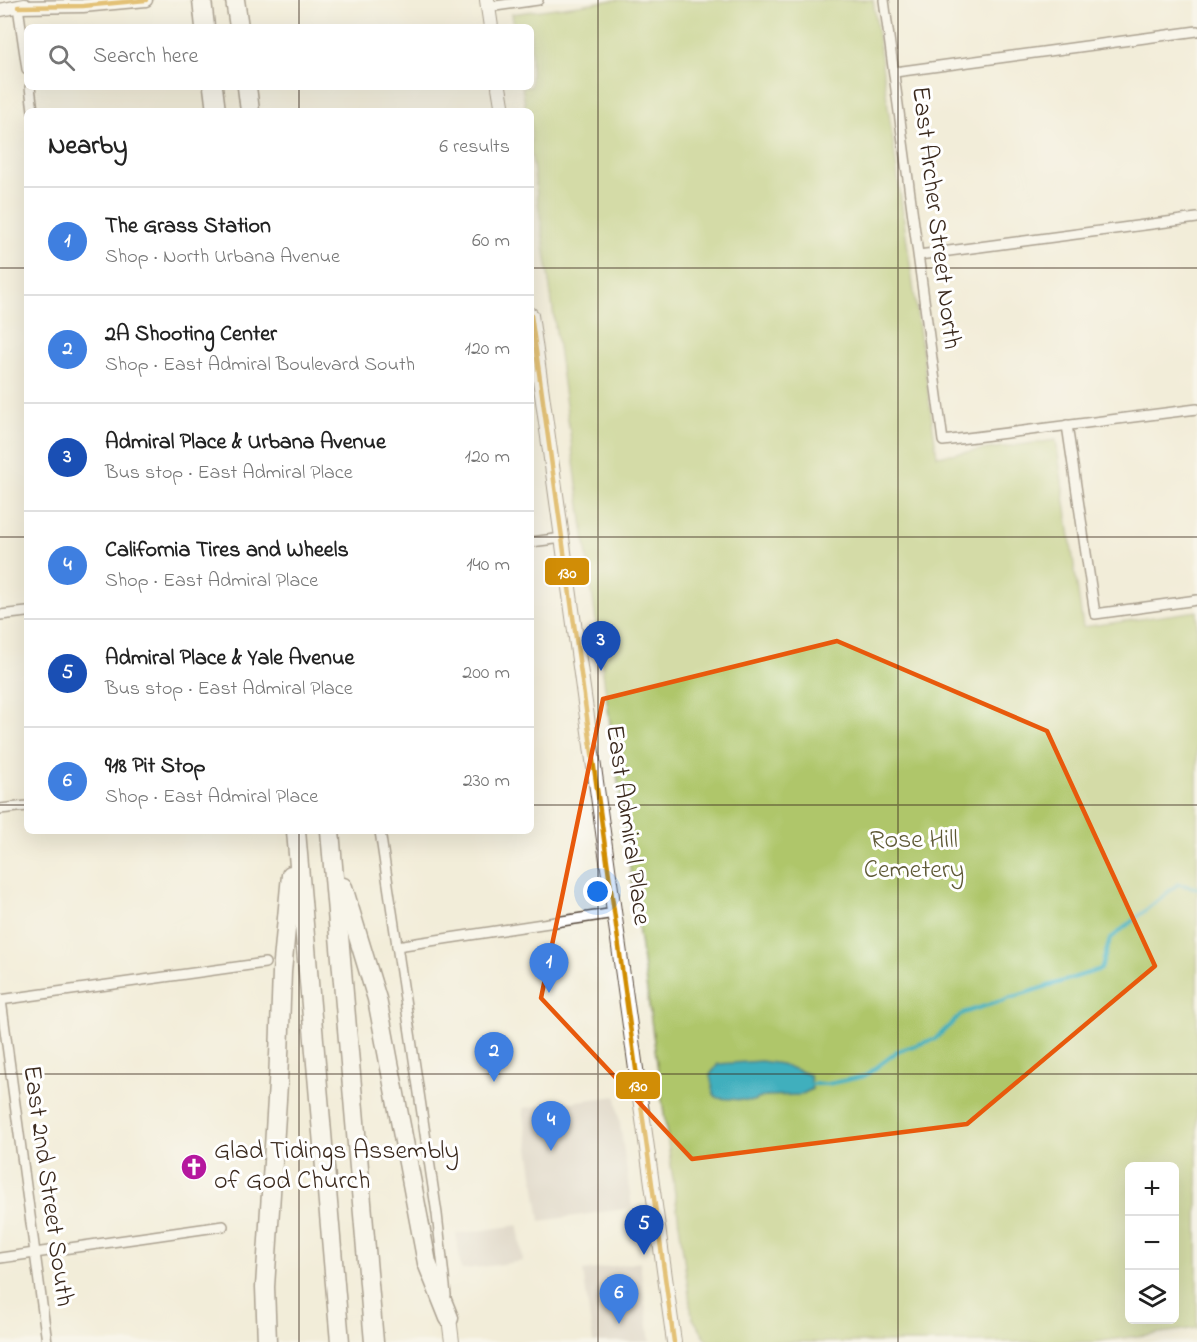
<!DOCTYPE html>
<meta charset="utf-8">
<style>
:root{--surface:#fff;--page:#f2f2f2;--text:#222;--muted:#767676;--line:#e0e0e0;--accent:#0f766e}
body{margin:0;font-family:"Indie Flower",sans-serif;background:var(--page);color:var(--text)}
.controls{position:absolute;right:18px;bottom:18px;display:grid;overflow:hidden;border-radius:9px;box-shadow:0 6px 24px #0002}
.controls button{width:54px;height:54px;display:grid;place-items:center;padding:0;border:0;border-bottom:2px solid var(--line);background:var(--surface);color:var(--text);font:30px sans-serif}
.you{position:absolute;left:598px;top:892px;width:21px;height:21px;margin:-15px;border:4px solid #fff;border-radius:50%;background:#1a73e8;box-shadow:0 0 0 9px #1a73e833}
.badge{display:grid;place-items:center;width:39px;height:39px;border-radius:50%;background:var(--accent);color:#fff;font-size:20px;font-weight:700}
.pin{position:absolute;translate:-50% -50px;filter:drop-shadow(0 2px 3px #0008)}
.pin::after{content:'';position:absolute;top:32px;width:21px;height:18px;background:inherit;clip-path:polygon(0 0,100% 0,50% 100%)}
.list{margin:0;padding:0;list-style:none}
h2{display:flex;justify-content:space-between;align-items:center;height:78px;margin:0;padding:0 24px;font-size:26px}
h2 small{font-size:20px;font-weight:400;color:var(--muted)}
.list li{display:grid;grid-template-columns:39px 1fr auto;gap:18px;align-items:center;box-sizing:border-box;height:108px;padding:0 24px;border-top:2px solid var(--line)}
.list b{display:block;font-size:22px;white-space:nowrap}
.list p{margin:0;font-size:20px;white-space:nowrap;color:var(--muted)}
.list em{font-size:20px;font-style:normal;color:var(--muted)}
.icon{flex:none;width:33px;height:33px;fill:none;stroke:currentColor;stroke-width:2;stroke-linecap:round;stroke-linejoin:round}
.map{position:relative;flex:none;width:1197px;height:1342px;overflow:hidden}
.search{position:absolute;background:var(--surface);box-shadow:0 6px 24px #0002;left:24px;top:24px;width:510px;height:66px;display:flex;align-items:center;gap:15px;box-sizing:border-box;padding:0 21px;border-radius:9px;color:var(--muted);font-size:22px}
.panel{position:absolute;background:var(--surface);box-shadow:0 6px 24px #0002;left:24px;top:108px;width:510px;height:726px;border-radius:9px}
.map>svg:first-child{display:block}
</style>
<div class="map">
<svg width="1197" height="1342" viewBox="0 0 1197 1342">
<rect width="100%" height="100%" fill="#fff"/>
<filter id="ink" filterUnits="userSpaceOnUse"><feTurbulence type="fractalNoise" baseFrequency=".0167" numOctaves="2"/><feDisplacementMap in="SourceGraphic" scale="12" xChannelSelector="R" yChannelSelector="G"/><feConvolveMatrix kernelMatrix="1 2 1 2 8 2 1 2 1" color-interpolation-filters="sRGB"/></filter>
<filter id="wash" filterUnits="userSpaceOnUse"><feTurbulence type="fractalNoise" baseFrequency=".008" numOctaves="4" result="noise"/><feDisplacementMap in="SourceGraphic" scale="24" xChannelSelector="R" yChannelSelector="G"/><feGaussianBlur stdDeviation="1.35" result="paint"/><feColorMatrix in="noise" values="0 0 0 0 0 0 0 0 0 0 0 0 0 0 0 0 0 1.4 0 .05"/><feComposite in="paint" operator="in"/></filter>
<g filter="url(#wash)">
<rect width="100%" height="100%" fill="#f2edd9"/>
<g fill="#ccc2b9">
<path d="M 616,1096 L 632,1208 L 540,1221 L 523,1108 Z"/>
<path d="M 518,1225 L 523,1261 L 461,1270 L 456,1234 Z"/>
<path d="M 640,1262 L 650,1342 L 593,1342 L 583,1271 Z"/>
</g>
<path fill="#afc66b" stroke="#757844" stroke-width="1.5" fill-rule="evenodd" d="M 615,0 L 873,0 L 937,456 L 1056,440 L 1083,627 L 1197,611 L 1197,1328 L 1094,1342 L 708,1342 L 692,1317 L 531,151 L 531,111 L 526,111 L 522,87 L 531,87 L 531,27 L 514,27 L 512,14 ZM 1130,1166 L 1174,1166 L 1174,1320 L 1130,1320 Z"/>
<path fill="#40afbd" stroke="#3e6c6e" stroke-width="1.5" d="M 761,1061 L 781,1064 L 810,1075 L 812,1089 L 801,1095 L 766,1096 L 753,1101 L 718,1098 L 714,1095 L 710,1075 L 718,1064 Z"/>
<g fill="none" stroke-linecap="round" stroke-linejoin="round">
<path stroke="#40afbd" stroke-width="4" d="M 812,1084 L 828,1084 L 865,1076 L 898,1051 L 935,1039 L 963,1013 L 1101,969 L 1110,939 L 1178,884 L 1197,888"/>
</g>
</g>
<g filter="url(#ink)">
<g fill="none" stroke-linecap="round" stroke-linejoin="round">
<defs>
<g id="minor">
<path d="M 884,0 L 943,441 L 1197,409"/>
<path d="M 18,7 L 27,69"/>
<path d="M 488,7 L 538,0"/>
<path d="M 895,72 L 1197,31"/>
<path d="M 30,87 L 33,111"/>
<path d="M 919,255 L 1197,218"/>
<path d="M 1067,425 L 1095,614 L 1197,600"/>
<path d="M 531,542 L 563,538"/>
<path d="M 0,615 L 27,612"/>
<path d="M 0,809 L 27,806"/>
<path d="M 380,831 L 437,1214 L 446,1295"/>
<path d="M 397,946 L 615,913"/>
<path d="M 0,1000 L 265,963"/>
<path d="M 1,1000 L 47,1342"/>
<path d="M 0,1258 L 223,1226"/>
</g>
<g id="tertiary">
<path d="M 18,7 L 83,6 L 146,0"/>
<path d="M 0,10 L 25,5"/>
</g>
<g id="secondary">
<path d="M 487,0 L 491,27"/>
<path d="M 499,87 L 503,111"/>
<path d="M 531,315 L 674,1342"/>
<path d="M 449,1318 L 452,1342"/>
</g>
<g id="motorway">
<path d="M 202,0 L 205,27"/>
<path d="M 235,0 L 239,27"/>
<path d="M 213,87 L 216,111"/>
<path d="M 247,87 L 250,111"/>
<path d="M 296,831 L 340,1342"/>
<path d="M 330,831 L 374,1342"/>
<path d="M 343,887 L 377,999 L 427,1263 L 449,1318"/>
<path d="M 267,1342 L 265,1287 L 278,1084 L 282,972 L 291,875"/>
</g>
</defs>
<use href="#minor" stroke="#56473a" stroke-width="12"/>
<use href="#tertiary" stroke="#56473a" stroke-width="15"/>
<use href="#secondary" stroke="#56473a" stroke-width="16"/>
<use href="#motorway" stroke="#56473a" stroke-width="21"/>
<use href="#minor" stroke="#fff" stroke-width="9"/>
<use href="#tertiary" stroke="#fff" stroke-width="12"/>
<use href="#secondary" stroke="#fff" stroke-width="14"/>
<use href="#motorway" stroke="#fff" stroke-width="18"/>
<defs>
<g id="bus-1">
<path d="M 18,7 L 83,6 L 146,0"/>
<path d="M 531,315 L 674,1342"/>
</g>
</defs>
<use href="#bus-1" stroke="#fff" stroke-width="9"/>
<use href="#bus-1" stroke="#d18d06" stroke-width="4.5"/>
</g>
</g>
<path d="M0 0H1197V1342H0ZM 837,641 L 1047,731 L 1155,966 L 967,1124 L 692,1159 L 541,998 L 603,699 Z" fill="#f2edd9" fill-opacity=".55" fill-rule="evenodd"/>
<path fill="none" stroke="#e8590c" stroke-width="4.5" stroke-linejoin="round" d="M 837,641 L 1047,731 L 1155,966 L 967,1124 L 692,1159 L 541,998 L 603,699 Z"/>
<path fill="none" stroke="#3b2a1e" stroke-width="1.5" stroke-opacity="0.55" d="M 299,0 L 299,27M 598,0 L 598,1342M 898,0 L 898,1342M 299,87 L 299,111M 0,268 L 27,268M 531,268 L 1197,268M 0,537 L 27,537M 531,537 L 1197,537M 0,805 L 27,805M 531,805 L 1197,805M 299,831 L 299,1342M 0,1074 L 1197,1074"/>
<defs>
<symbol id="church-disc" viewBox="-11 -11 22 22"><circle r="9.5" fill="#b5179e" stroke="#fff"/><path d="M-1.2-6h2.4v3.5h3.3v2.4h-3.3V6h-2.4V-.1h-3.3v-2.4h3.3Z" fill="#fff"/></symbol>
</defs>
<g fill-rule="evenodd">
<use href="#church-disc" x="179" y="1152" width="30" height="30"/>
</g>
<g text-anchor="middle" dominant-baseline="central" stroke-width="6" stroke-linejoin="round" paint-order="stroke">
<g font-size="26" fill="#3b2a1e" stroke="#fff">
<text transform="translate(935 218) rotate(83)">East Archer Street North</text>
<text transform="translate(627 825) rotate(82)">East Admiral Place</text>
<text transform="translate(47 1186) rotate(82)">East 2nd Street South</text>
</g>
<g font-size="26" fill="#5e5935" stroke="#fff">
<text x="914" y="841">Rose Hill<tspan x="914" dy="30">Cemetery</tspan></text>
</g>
<g font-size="26" fill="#3b2a1e" stroke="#fff" text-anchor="start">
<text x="214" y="1152">Glad Tidings Assembly<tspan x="214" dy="30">of God Church</tspan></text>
</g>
</g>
<g stroke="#fff" stroke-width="2">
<rect x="544" y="557" width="46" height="29" rx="6" fill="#d18d06"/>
<rect x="615" y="1071" width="46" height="29" rx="6" fill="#d18d06"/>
</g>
<g font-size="16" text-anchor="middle" font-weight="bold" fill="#fff">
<text x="567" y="578">130</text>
<text x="638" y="1091">130</text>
</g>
</svg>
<div class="controls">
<button>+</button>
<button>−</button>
<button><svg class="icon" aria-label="layers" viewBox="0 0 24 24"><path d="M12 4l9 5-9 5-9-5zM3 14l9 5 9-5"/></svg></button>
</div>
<div class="you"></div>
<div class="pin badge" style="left:549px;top:993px;background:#3f7fe0">1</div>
<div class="pin badge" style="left:494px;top:1082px;background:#3f7fe0">2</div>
<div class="pin badge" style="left:601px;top:671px;background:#1a4fb4">3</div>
<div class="pin badge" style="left:551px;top:1151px;background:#3f7fe0">4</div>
<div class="pin badge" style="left:644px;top:1255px;background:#1a4fb4">5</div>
<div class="pin badge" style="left:619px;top:1324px;background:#3f7fe0">6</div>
<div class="search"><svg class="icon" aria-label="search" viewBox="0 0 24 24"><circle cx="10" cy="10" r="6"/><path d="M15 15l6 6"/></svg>Search here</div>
<section class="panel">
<h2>Nearby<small>6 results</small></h2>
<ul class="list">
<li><span class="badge" style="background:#3f7fe0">1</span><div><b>The Grass Station</b><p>Shop · North Urbana Avenue</p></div><em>60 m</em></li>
<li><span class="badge" style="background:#3f7fe0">2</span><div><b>2A Shooting Center</b><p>Shop · East Admiral Boulevard South</p></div><em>120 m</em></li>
<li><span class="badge" style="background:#1a4fb4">3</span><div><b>Admiral Place &amp; Urbana Avenue</b><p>Bus stop · East Admiral Place</p></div><em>120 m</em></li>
<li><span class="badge" style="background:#3f7fe0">4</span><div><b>California Tires and Wheels</b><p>Shop · East Admiral Place</p></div><em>140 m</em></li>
<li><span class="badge" style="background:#1a4fb4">5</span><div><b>Admiral Place &amp; Yale Avenue</b><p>Bus stop · East Admiral Place</p></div><em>200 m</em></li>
<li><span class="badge" style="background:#3f7fe0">6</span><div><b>918 Pit Stop</b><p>Shop · East Admiral Place</p></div><em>230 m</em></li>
</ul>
</section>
</div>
